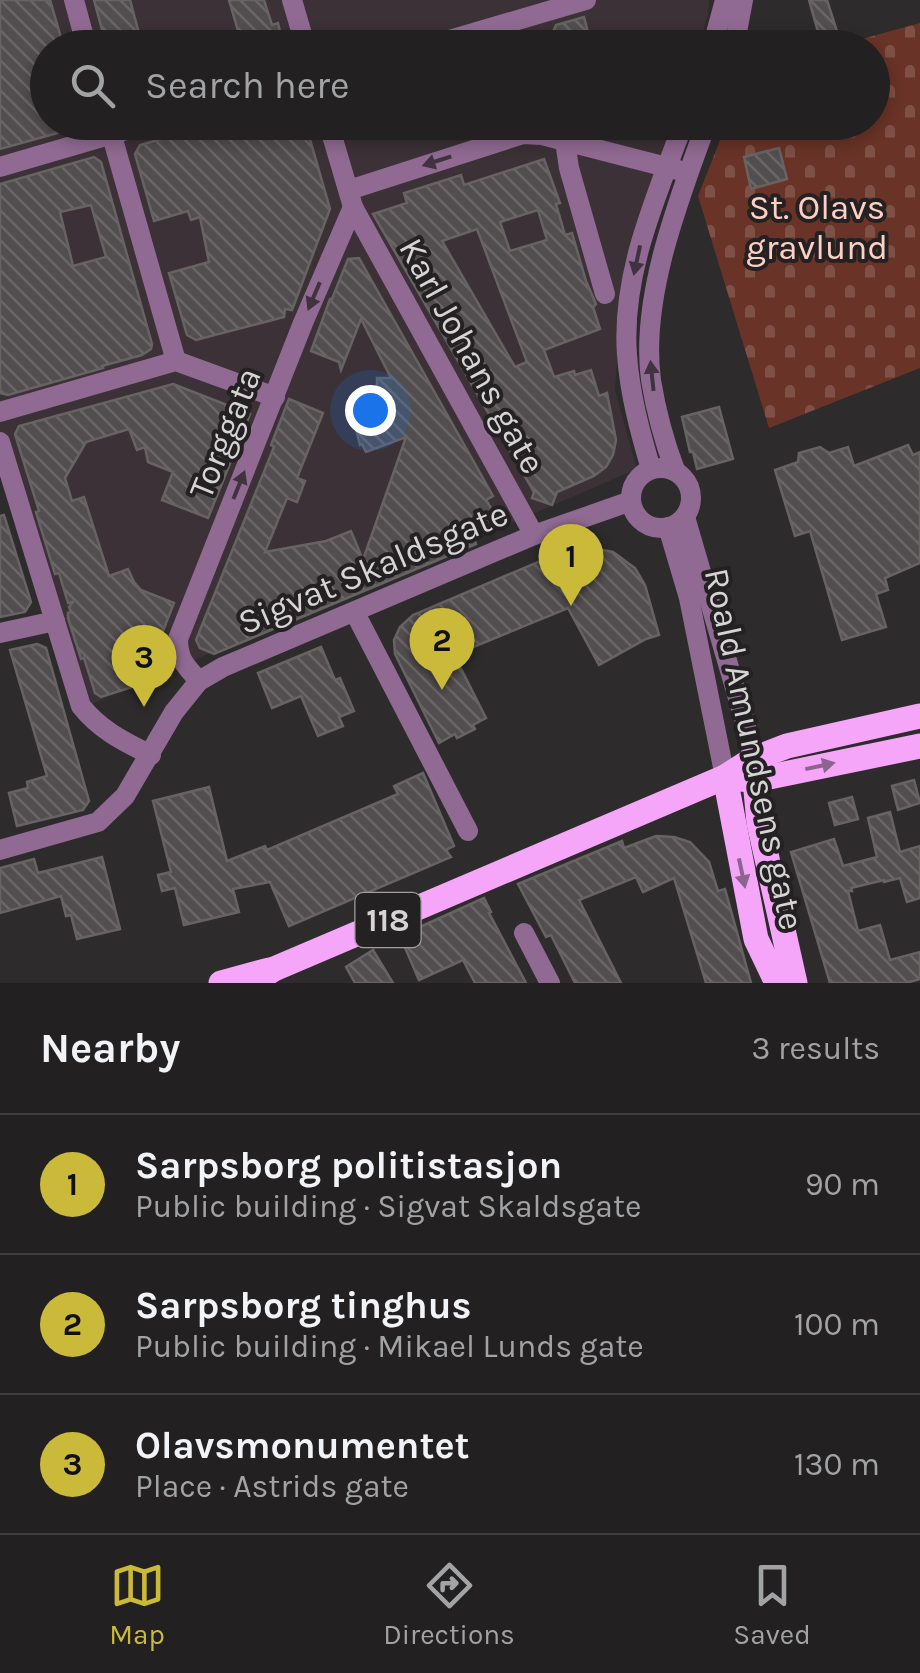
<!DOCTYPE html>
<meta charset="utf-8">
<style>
:root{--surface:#222021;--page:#2e2d2e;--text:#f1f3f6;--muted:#a2a3a5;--line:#3f3e3f;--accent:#cbba39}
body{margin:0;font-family:Karla,sans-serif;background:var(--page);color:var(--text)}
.you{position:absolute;left:370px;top:410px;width:35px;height:35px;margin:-25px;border:8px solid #fff;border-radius:50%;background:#1a73e8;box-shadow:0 0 0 15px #1a73e833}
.badge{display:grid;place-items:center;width:65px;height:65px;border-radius:50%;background:var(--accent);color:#111;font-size:32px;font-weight:700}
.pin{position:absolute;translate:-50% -82px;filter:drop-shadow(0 2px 5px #0008)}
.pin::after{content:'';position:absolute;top:52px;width:35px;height:30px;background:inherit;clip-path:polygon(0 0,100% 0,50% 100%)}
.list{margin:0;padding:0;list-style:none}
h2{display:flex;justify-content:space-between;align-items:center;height:130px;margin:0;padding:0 40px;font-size:42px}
h2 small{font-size:32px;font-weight:400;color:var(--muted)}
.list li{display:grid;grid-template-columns:65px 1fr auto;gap:30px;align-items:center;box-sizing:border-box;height:140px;padding:0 40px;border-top:2px solid var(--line)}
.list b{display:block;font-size:38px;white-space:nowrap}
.list p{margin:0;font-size:32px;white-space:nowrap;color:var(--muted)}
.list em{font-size:32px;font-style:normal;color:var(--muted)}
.icon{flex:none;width:55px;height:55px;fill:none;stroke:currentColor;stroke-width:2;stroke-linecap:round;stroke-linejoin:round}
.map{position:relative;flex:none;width:920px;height:983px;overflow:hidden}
.search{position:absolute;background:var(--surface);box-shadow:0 5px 15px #0003;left:30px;right:30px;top:30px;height:110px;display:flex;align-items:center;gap:25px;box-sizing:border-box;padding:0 35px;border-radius:55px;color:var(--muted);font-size:38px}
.sheet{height:550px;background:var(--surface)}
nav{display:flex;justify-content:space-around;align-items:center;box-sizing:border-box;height:140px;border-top:2px solid var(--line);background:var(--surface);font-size:28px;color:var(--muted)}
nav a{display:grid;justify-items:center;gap:5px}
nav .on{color:var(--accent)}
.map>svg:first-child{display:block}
</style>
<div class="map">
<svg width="920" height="983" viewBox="0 0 920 983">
<defs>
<pattern id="cemetery-stones" width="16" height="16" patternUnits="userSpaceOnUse" patternTransform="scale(2.5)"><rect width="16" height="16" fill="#693327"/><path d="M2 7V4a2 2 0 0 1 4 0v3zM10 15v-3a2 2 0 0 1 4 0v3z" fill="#7e5046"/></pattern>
<pattern id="building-back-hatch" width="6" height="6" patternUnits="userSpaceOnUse" patternTransform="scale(2.5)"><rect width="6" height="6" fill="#524d4e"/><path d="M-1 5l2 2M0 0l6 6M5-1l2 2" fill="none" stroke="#6a6667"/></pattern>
</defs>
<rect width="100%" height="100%" fill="#2e2b2c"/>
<path fill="#3b3136" d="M 0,0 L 709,0 L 708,15 L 698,47 L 48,48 L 48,122 L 674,123 L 623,282 L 615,390 L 637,469 L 92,704 L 0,438 Z"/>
<path fill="url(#cemetery-stones)" d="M 920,23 L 920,368 L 769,428 L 698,196 L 727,123 L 872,122 L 872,48 L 833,47 Z"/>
<g fill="url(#building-back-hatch)" stroke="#686363" stroke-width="2.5" fill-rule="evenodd">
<path d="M 0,0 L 50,0 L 64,48 L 48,48 L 48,122 L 78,122 L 79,127 L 0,149 Z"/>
<path d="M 94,0 L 130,0 L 143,48 L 107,48 Z"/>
<path d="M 229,0 L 264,0 L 272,25 L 278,23 L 284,48 L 198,48 L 198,43 L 238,31 Z"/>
<path d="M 809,0 L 827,0 L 841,44 L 830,48 L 780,48 L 779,43 L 818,32 Z"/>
<path d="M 584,17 L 592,48 L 555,48 L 552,34 L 556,25 Z"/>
<path d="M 222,122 L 305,122 L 330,209 L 292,310 L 285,309 L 284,317 L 196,340 L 187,335 L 169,273 L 209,262 L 200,217 L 191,220 L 188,211 L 154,221 L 135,154 L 140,145 Z"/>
<path d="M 779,148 L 787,179 L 751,189 L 744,157 Z"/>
<path d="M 94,157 L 101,162 L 152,344 L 151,349 L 142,355 L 102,366 L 103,368 L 8,395 L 0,393 L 0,184 ZM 91,205 L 106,257 L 73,266 L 60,212 Z"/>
<path d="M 544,159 L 560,203 L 556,204 L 565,235 L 572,233 L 586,281 L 596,304 L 593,307 L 600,329 L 544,350 L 554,377 L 574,371 L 575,375 L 591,370 L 599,396 L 607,393 L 616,440 L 613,455 L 606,467 L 594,476 L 557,492 L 552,505 L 532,498 L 534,492 L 373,214 L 407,203 L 404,193 L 461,175 L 464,185 ZM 538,210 L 547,240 L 510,251 L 500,222 ZM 477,229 L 527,362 L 515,367 L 442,241 Z"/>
<path d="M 359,258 L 493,496 L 486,500 L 496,516 L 497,522 L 492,530 L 472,534 L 476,544 L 214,654 L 200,648 L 196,640 L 274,447 L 271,445 L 289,399 L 323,413 L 297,478 L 305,481 L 297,502 L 287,498 L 265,552 L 326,541 L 351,531 L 363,560 L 406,437 L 366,452 L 362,444 L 360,445 L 355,425 L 382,417 L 377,394 L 377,378 L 391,378 L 361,319 L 341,370 L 339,362 L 311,351 L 330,299 L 332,299 L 348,259 Z"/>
<path d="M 173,384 L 250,414 L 208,518 L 162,500 L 173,472 L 148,462 L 145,447 L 137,450 L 129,429 L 86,442 L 65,478 L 72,501 L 84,497 L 109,576 L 128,569 L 134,582 L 141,590 L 174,603 L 142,684 L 101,697 L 95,693 L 84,658 L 81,659 L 68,618 L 68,613 L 71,612 L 69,607 L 73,602 L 68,603 L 59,573 L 55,574 L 36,512 L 39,511 L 15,434 L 19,426 Z"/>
<path d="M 719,407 L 733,459 L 697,469 L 693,452 L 690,452 L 682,417 Z"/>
<path d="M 908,445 L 913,455 L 920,452 L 920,563 L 885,578 L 888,590 L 876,594 L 886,627 L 842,640 L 810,531 L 795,536 L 775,470 L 798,462 L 799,453 L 820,447 L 829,453 L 848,447 L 854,466 Z"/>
<path d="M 4,515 L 31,602 L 25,612 L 0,617 L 0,516 Z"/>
<path d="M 586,547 L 613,552 L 635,568 L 645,585 L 659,635 L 646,639 L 599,665 L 568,608 L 454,655 L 486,718 L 473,725 L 475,729 L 457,738 L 455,734 L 439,743 L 395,654 L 394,640 L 400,627 L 413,615 L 564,551 Z"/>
<path d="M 37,644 L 46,648 L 89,801 L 83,810 L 17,826 L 9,793 L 28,788 L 27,782 L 47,776 L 10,650 Z"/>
<path d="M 321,647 L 335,680 L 340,678 L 354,711 L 339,717 L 343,726 L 318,736 L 301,696 L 272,708 L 258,673 Z"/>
<path d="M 423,773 L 454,846 L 446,850 L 451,857 L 289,926 L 270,882 L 233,889 L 239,912 L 184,925 L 175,888 L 162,891 L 158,875 L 171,872 L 153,801 L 209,787 L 227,861 L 265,846 L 267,850 L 398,794 L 394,786 Z"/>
<path d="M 914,780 L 920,803 L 898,810 L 892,786 Z"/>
<path d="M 852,797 L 858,819 L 835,825 L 829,803 Z"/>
<path d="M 890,812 L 900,852 L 920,846 L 920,898 L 907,902 L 900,878 L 884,882 L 884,880 L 851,888 L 852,891 L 848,891 L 858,931 L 880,925 L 890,960 L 920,952 L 920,979 L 906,983 L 830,983 L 791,852 L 834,839 L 843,866 L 877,857 L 868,818 Z"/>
<path d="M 656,836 L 674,837 L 690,842 L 709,862 L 718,891 L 725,889 L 751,983 L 706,983 L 674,878 L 643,892 L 636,877 L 579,900 L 621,983 L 575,983 L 551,935 L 546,937 L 518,884 L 622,841 L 624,848 Z"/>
<path d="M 102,857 L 120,929 L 77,939 L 71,915 L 66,916 L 61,896 L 0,913 L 0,868 L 34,859 L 38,873 Z"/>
<path d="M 484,898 L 491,912 L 489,913 L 526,983 L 475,983 L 463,960 L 419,980 L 400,936 Z"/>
<path d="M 373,950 L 393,983 L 355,983 L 346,967 Z"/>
</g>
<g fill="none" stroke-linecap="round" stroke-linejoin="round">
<g stroke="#906a92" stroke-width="20">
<path d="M 74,0 L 87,48"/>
<path d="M 292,0 L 306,48"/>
<path d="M 422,48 L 586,0"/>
<path d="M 712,48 L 725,0"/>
<path d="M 734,48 L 743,0"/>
<path d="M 108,122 L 176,361"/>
<path d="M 328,122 L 353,207 L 534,535"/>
<path d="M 565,141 L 569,168 L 605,294"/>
<path d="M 0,167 L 154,122"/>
<path d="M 349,190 L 523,134 L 542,135 L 678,170"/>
<path d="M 0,412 L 176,361 L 275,397"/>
<path d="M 0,442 L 81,706 C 100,730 123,741 151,755"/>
<circle cx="661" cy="498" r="30"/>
<path d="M 651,469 C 640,432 630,395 627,355 C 621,274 656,197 684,122"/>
<path d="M 675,470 C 664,441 656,411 651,380 C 640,297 679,199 707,122"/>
<path d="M 685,517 L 745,722 L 753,759"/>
<path d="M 668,527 L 689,598 L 725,777"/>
<path d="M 355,613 L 468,831"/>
<path d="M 0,633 L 55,621"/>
<path d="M 199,681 C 186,666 178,660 178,639 L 303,323 L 353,207"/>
<path d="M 0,850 L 98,822 L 125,796 L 174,712 L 199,681 L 223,667 L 534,535 L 631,501"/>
<path d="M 524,933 L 550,983"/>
</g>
<g stroke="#f6a6f9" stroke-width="25">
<path d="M 753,759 L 759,823 L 795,983"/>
<path d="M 725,777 L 756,939 L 777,983"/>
<path d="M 739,779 L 755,780 L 920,746"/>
<path d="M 221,983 L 269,970"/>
<path d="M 252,983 L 274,969 L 725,777 L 753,759 L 787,746 L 920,716"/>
</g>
</g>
<defs><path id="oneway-solid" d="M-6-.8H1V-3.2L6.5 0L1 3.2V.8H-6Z" transform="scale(2.5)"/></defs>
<g fill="#3f333f">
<use href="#oneway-solid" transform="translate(437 161) rotate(162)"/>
<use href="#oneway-solid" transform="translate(637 260) rotate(102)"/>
<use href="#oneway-solid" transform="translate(314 296) rotate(113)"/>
<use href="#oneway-solid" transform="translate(652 376) rotate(-96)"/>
<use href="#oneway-solid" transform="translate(239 485) rotate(-68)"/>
</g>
<g fill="#8d648e">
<use href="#oneway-solid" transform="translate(820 766) rotate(-12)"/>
<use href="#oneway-solid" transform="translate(742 873) rotate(78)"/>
</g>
<g text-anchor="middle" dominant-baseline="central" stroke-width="8" stroke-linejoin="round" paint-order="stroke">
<rect fill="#242123" stroke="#a19ea0" stroke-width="2.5" x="355.5" y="893" width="65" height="54" rx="8"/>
<g font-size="32" font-weight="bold" fill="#d7d4d6">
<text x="388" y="920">118</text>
</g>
<g font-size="35" fill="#fed0c5" stroke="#242123">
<text x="817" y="207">St. Olavs<tspan x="817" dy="40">gravlund</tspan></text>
</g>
<g font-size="35" fill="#d7d4d6" stroke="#242123">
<text transform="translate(472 356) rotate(61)">Karl Johans gate</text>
<text transform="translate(225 433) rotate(-68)">Torggata</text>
<text transform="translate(373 568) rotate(-23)">Sigvat Skaldsgate</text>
<text transform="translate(754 749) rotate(78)">Roald Amundsens gate</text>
</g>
</g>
</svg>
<div class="you"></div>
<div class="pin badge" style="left:571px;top:606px">1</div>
<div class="pin badge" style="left:442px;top:690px">2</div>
<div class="pin badge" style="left:144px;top:707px">3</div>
<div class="search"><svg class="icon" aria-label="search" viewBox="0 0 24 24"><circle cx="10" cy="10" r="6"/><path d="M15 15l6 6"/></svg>Search here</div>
</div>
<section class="sheet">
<h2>Nearby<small>3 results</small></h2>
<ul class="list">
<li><span class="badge">1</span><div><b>Sarpsborg politistasjon</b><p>Public building · Sigvat Skaldsgate</p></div><em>90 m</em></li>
<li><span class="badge">2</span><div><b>Sarpsborg tinghus</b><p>Public building · Mikael Lunds gate</p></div><em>100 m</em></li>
<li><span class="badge">3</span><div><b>Olavsmonumentet</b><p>Place · Astrids gate</p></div><em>130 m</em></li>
</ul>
</section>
<nav>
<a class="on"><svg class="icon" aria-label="map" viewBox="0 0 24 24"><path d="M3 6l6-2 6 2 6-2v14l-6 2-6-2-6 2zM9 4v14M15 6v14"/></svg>Map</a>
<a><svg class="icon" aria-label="directions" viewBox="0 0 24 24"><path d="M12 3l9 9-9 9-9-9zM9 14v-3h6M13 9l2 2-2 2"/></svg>Directions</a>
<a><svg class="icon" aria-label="saved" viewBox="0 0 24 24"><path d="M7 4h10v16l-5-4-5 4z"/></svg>Saved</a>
</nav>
